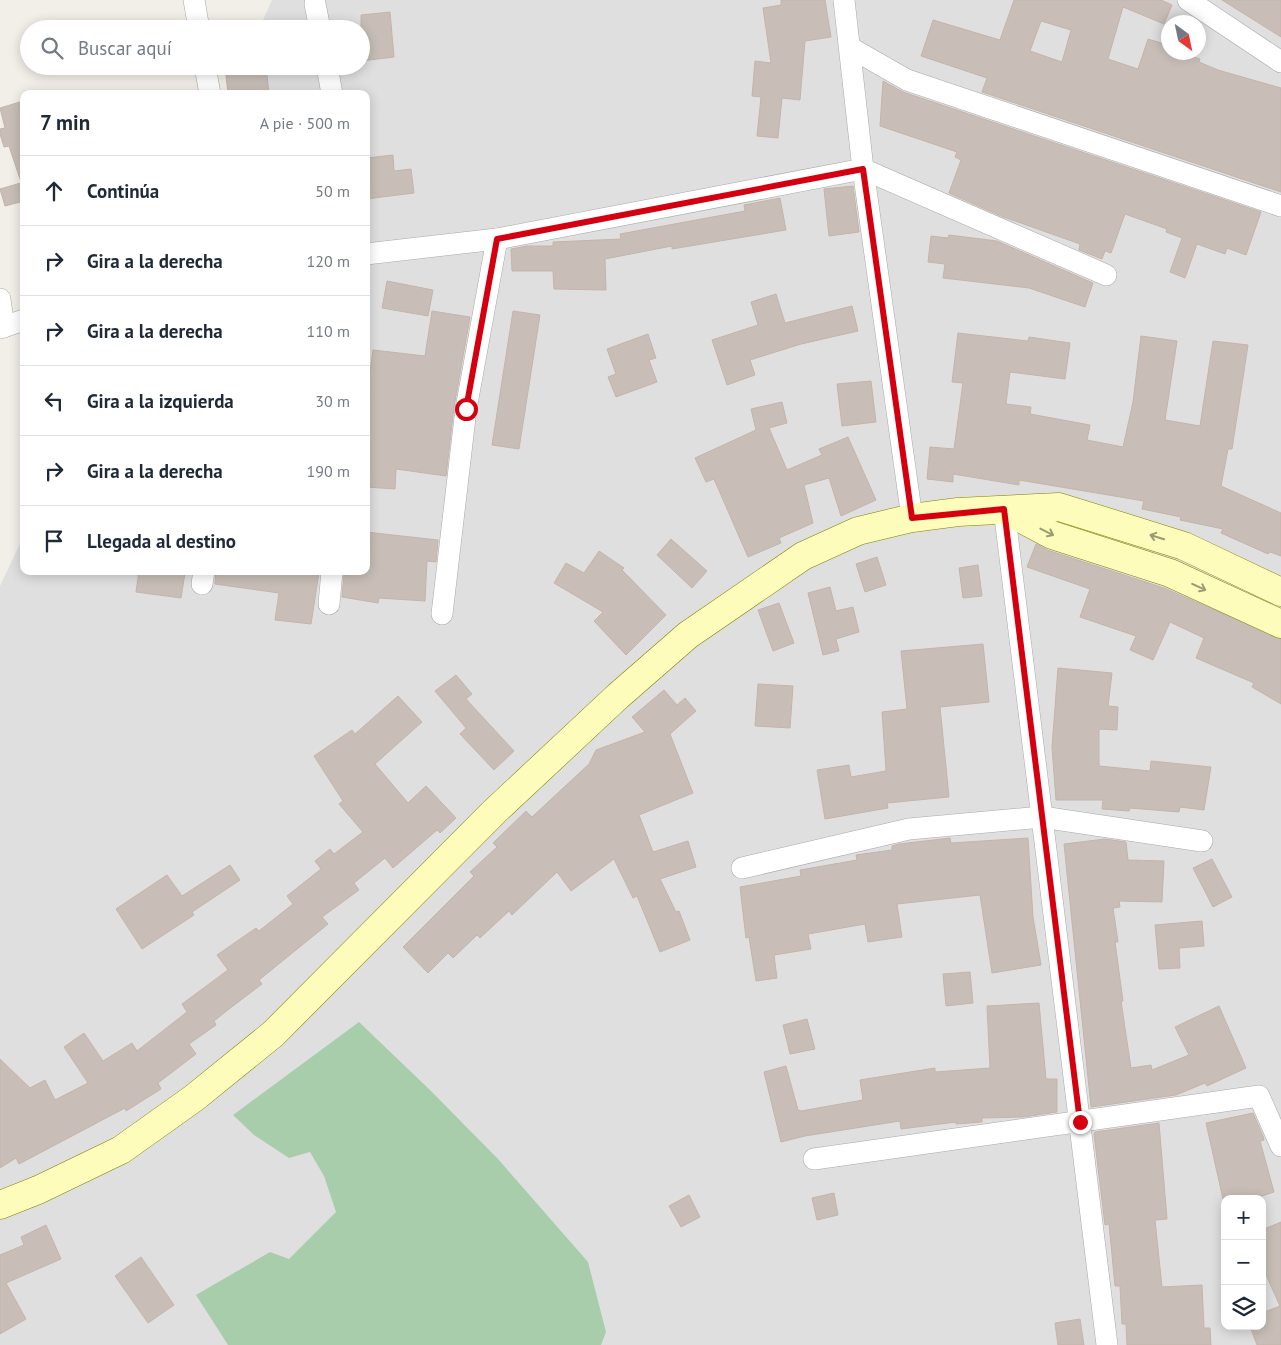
<!DOCTYPE html>
<html lang="es">
<meta charset="utf-8">
<style>
:root{--surface:#fff;--page:#f2f2f3;--text:#1f2937;--muted:#747a83;--line:#e0e1e3}
body{margin:0;font-family:"PT Sans",sans-serif;background:var(--page);color:var(--text)}
.controls{position:absolute;right:15px;bottom:15px;display:grid;overflow:hidden;border-radius:10px;box-shadow:0 2px 12px #0003}
.controls button{width:45px;height:45px;display:grid;place-items:center;padding:0;border:0;border-bottom:1px solid var(--line);background:var(--surface);color:var(--text);font:25px sans-serif}
.compass{position:absolute;left:1161px;top:15px;width:45px;height:45px;border-radius:50%;background:var(--surface);box-shadow:0 2px 12px #0003;rotate:147deg}
.stop{position:absolute;width:15px;height:15px;margin:-11px;border:4px solid #d4000f;border-radius:50%;background:#fff}
.stop.end{background:#d4000f;border-color:#fff;box-shadow:0 1px 5px #0008}
.list{margin:0;padding:0;list-style:none}
h2{display:flex;justify-content:space-between;align-items:center;height:65px;margin:0;padding:0 20px;font-size:21px}
h2 small{font-size:16px;font-weight:400;color:var(--muted)}
.list li{display:grid;grid-template-columns:32px 1fr auto;gap:15px;align-items:center;box-sizing:border-box;height:70px;padding:0 20px;border-top:1px solid var(--line)}
.list b{display:block;font-size:19px;white-space:nowrap}
.list em{font-size:16px;font-style:normal;color:var(--muted)}
.icon{flex:none;width:28px;height:28px;fill:none;stroke:currentColor;stroke-width:2;stroke-linecap:round;stroke-linejoin:round}
.map{position:relative;flex:none;width:1281px;height:1345px;overflow:hidden}
.search{position:absolute;background:var(--surface);box-shadow:0 2px 12px #0003;left:20px;top:20px;width:350px;height:55px;display:flex;align-items:center;gap:12px;box-sizing:border-box;padding:0 18px;border-radius:28px;color:var(--muted);font-size:19px}
.panel{position:absolute;background:var(--surface);box-shadow:0 2px 12px #0003;left:20px;top:90px;width:350px;height:485px;border-radius:10px}
.map>svg:first-child{display:block}
</style>
<div class="map">
<svg width="1281" height="1345" viewBox="0 0 1281 1345">
<rect width="100%" height="100%" fill="#f2eee8"/>
<path fill="#e0dfdf" fill-rule="evenodd" d="M 272,0 L 1281,0 L 1281,1345 L 0,1345 L 0,586 L 24,535 L 24,571 L 366,571 L 366,94 L 228,94 L 241,66 L 361,66 L 361,29 L 259,29 ZM 1168,22 L 1198,22 L 1198,52 L 1168,52 ZM 1225,1199 L 1262,1199 L 1262,1326 L 1225,1326 Z"/>
<path fill="#a8cdab" d="M 359,1022 L 431,1091 L 498,1159 L 588,1262 L 606,1332 L 601,1345 L 228,1345 L 196,1295 L 270,1252 L 289,1259 L 336,1212 L 324,1176 L 310,1152 L 289,1158 L 254,1135 L 233,1115 Z"/>
<g fill="#c8beb7" stroke="#c5b4a9" fill-rule="evenodd">
<path d="M 781,0 L 825,0 L 831,37 L 805,41 L 800,100 L 782,98 L 778,138 L 757,136 L 761,97 L 752,96 L 755,61 L 771,63 L 763,8 L 781,5 Z"/>
<path d="M 1014,0 L 1161,0 L 1172,5 L 1164,24 L 1123,7 L 1108,59 L 1138,69 L 1148,39 L 1168,45 L 1168,52 L 1180,52 L 1200,59 L 1199,62 L 1218,70 L 1281,88 L 1281,192 L 982,92 L 987,78 L 921,56 L 933,20 L 1000,40 ZM 1041,21 L 1071,30 L 1062,62 L 1030,51 Z"/>
<path d="M 1222,0 L 1281,0 L 1281,37 Z"/>
<path d="M 390,12 L 394,57 L 361,61 L 361,15 Z"/>
<path d="M 225,66 L 266,66 L 269,94 L 228,94 Z"/>
<path d="M 883,81 L 903,92 L 1261,212 L 1246,255 L 1227,248 L 1225,254 L 1197,244 L 1185,278 L 1170,272 L 1182,238 L 1166,232 L 1167,229 L 1125,214 L 1111,253 L 1105,251 L 1102,259 L 1079,250 L 1080,244 L 1001,216 L 949,193 L 961,160 L 955,157 L 957,152 L 880,126 Z"/>
<path d="M 20,102 L 24,113 L 24,179 L 20,179 L 9,146 L 4,147 L 0,134 L 0,129 L 5,128 L 0,108 Z"/>
<path d="M 393,155 L 394,171 L 411,169 L 414,193 L 366,199 L 366,158 Z"/>
<path d="M 24,182 L 24,201 L 5,206 L 0,189 Z"/>
<path d="M 853,186 L 859,232 L 829,236 L 824,189 Z"/>
<path d="M 780,198 L 786,230 L 672,249 L 672,246 L 605,259 L 606,290 L 554,289 L 553,271 L 512,271 L 511,249 L 527,246 L 553,246 L 553,242 L 621,239 L 620,234 L 745,211 L 744,205 Z"/>
<path d="M 949,235 L 997,241 L 1093,283 L 1085,307 L 1029,288 L 943,278 L 945,264 L 928,262 L 931,236 L 948,238 Z"/>
<path d="M 387,281 L 433,290 L 428,316 L 382,308 Z"/>
<path d="M 776,294 L 785,323 L 852,306 L 858,331 L 801,344 L 750,360 L 755,375 L 727,385 L 712,340 L 758,325 L 751,302 Z"/>
<path d="M 432,311 L 470,317 L 454,407 L 446,476 L 396,469 L 395,489 L 366,487 L 366,421 L 371,395 L 367,394 L 373,350 L 425,356 Z"/>
<path d="M 513,311 L 540,315 L 519,449 L 492,445 Z"/>
<path d="M 958,333 L 1028,341 L 1029,337 L 1070,343 L 1065,379 L 1010,372 L 1006,404 L 1031,407 L 1030,414 L 1090,425 L 1087,440 L 1123,447 L 1133,402 L 1141,336 L 1177,341 L 1165,420 L 1200,426 L 1213,341 L 1248,345 L 1232,449 L 1228,449 L 1221,486 L 1281,513 L 1281,556 L 1270,552 L 1268,554 L 1221,533 L 1223,529 L 1180,520 L 1181,517 L 1142,509 L 1144,501 L 1019,480 L 1019,485 L 953,474 L 953,482 L 927,479 L 930,447 L 954,449 L 963,383 L 952,382 Z"/>
<path d="M 648,334 L 656,358 L 649,360 L 657,382 L 616,397 L 608,377 L 616,374 L 607,349 Z"/>
<path d="M 871,381 L 876,422 L 842,426 L 837,384 Z"/>
<path d="M 782,402 L 787,423 L 769,428 L 787,470 L 822,455 L 819,449 L 848,437 L 876,500 L 841,516 L 829,478 L 804,485 L 813,523 L 779,538 L 781,543 L 748,557 L 714,479 L 706,482 L 695,458 L 756,430 L 751,409 Z"/>
<path d="M 366,532 L 438,540 L 436,562 L 427,561 L 425,601 L 379,598 L 378,603 L 342,597 L 344,575 L 350,576 L 351,571 L 366,571 Z"/>
<path d="M 671,539 L 707,571 L 692,588 L 657,555 Z"/>
<path d="M 1036,544 L 1047,550 L 1164,588 L 1281,639 L 1281,704 L 1252,687 L 1254,683 L 1196,658 L 1204,638 L 1170,622 L 1153,660 L 1130,650 L 1136,636 L 1080,617 L 1090,589 L 1027,567 Z"/>
<path d="M 599,551 L 624,568 L 622,570 L 666,615 L 626,655 L 594,621 L 603,612 L 554,583 L 566,563 L 584,573 Z"/>
<path d="M 877,557 L 886,585 L 865,592 L 856,564 Z"/>
<path d="M 978,565 L 982,596 L 963,598 L 959,568 Z"/>
<path d="M 139,571 L 185,573 L 181,598 L 136,592 Z"/>
<path d="M 216,571 L 319,572 L 311,624 L 275,620 L 279,593 L 215,584 Z"/>
<path d="M 830,587 L 836,611 L 853,607 L 859,632 L 836,639 L 839,651 L 823,655 L 808,593 Z"/>
<path d="M 779,603 L 794,643 L 773,651 L 758,610 Z"/>
<path d="M 983,644 L 989,702 L 940,707 L 949,797 L 887,803 L 888,808 L 825,819 L 817,770 L 849,765 L 851,777 L 886,771 L 882,712 L 907,709 L 901,651 Z"/>
<path d="M 1058,668 L 1112,673 L 1108,706 L 1118,707 L 1117,730 L 1099,729 L 1099,766 L 1150,771 L 1151,761 L 1211,767 L 1204,810 L 1180,807 L 1179,812 L 1130,808 L 1129,811 L 1102,809 L 1103,800 L 1056,800 L 1052,747 Z"/>
<path d="M 456,675 L 472,694 L 466,699 L 514,751 L 494,770 L 460,734 L 466,728 L 435,691 Z"/>
<path d="M 758,684 L 793,686 L 790,728 L 755,726 Z"/>
<path d="M 664,690 L 677,705 L 685,698 L 696,711 L 670,734 L 693,793 L 639,815 L 653,852 L 688,841 L 696,867 L 660,879 L 676,912 L 679,911 L 690,940 L 660,952 L 637,896 L 633,898 L 614,859 L 571,891 L 557,872 L 512,915 L 509,911 L 480,938 L 477,935 L 453,958 L 448,953 L 428,973 L 403,947 L 474,876 L 470,872 L 497,847 L 493,843 L 526,811 L 532,817 L 589,764 L 596,750 L 645,732 L 632,717 Z"/>
<path d="M 398,696 L 422,722 L 375,764 L 408,803 L 426,786 L 456,818 L 440,833 L 437,830 L 393,868 L 385,858 L 354,883 L 359,890 L 322,917 L 328,924 L 259,980 L 262,984 L 229,1009 L 214,1021 L 216,1025 L 189,1044 L 196,1054 L 158,1083 L 161,1089 L 126,1111 L 125,1108 L 19,1164 L 16,1158 L 0,1168 L 0,1059 L 30,1088 L 45,1080 L 55,1100 L 88,1083 L 64,1047 L 84,1033 L 103,1061 L 132,1043 L 137,1051 L 187,1012 L 182,1004 L 228,970 L 217,955 L 256,928 L 259,931 L 293,904 L 287,896 L 321,869 L 315,861 L 330,849 L 334,854 L 363,832 L 339,804 L 343,801 L 314,756 L 352,730 L 355,734 Z"/>
<path d="M 950,838 L 951,843 L 1028,838 L 1033,917 L 1041,965 L 992,973 L 980,895 L 897,904 L 902,937 L 868,942 L 865,924 L 808,934 L 811,949 L 774,955 L 777,978 L 756,981 L 749,937 L 746,938 L 740,887 L 801,876 L 800,870 L 857,860 L 856,855 L 892,850 L 892,846 L 899,844 Z"/>
<path d="M 1105,839 L 1126,842 L 1128,860 L 1164,861 L 1162,902 L 1119,901 L 1120,907 L 1113,908 L 1118,942 L 1115,942 L 1123,1001 L 1121,1001 L 1131,1068 L 1151,1065 L 1152,1070 L 1189,1055 L 1175,1027 L 1219,1006 L 1246,1068 L 1207,1086 L 1205,1083 L 1176,1095 L 1091,1107 L 1064,844 Z"/>
<path d="M 1212,859 L 1232,897 L 1213,907 L 1193,868 Z"/>
<path d="M 230,865 L 240,880 L 192,912 L 194,915 L 142,949 L 116,909 L 167,875 L 182,896 Z"/>
<path d="M 1202,921 L 1204,946 L 1179,948 L 1180,968 L 1159,969 L 1155,925 Z"/>
<path d="M 970,972 L 973,1003 L 946,1006 L 943,974 Z"/>
<path d="M 1039,1003 L 1046,1079 L 1057,1079 L 1057,1112 L 1023,1117 L 982,1118 L 982,1122 L 956,1124 L 956,1122 L 901,1129 L 900,1121 L 805,1136 L 781,1142 L 764,1072 L 786,1066 L 798,1110 L 801,1111 L 863,1100 L 860,1080 L 935,1068 L 935,1072 L 990,1068 L 987,1006 Z"/>
<path d="M 807,1019 L 815,1049 L 790,1054 L 783,1025 Z"/>
<path d="M 1253,1113 L 1263,1136 L 1264,1140 L 1260,1141 L 1274,1192 L 1253,1199 L 1223,1199 L 1206,1123 Z"/>
<path d="M 1159,1123 L 1167,1219 L 1155,1220 L 1162,1287 L 1202,1285 L 1204,1328 L 1210,1328 L 1211,1345 L 1127,1345 L 1126,1324 L 1122,1324 L 1120,1286 L 1115,1286 L 1109,1224 L 1105,1225 L 1094,1134 L 1095,1132 Z"/>
<path d="M 834,1193 L 838,1215 L 817,1220 L 812,1198 Z"/>
<path d="M 689,1195 L 700,1217 L 681,1227 L 669,1206 Z"/>
<path d="M 1281,1222 L 1281,1345 L 1257,1345 L 1250,1326 L 1262,1326 L 1262,1313 L 1280,1306 L 1262,1266 L 1262,1230 Z"/>
<path d="M 46,1225 L 61,1259 L 6,1283 L 26,1319 L 0,1334 L 0,1255 L 24,1245 L 21,1237 Z"/>
<path d="M 141,1257 L 174,1305 L 148,1323 L 115,1276 Z"/>
<path d="M 1080,1319 L 1084,1345 L 1058,1345 L 1055,1323 Z"/>
</g>
<g fill="none" stroke-linecap="round" stroke-linejoin="round">
<defs>
<g id="minor">
<path d="M 194,0 L 199,29"/>
<path d="M 844,0 L 863,169 L 912,518"/>
<path d="M 1188,0 L 1281,62"/>
<path d="M 315,4 L 320,29"/>
<path d="M 851,48 L 907,80 L 1281,206"/>
<path d="M 205,66 L 210,94"/>
<path d="M 327,66 L 332,94"/>
<path d="M 366,254 L 497,239 L 863,169 L 1106,275"/>
<path d="M 0,299 L 4,327"/>
<path d="M 0,328 L 24,320"/>
<path d="M 1004,509 L 1107,1345"/>
<path d="M 202,584 L 204,571"/>
<path d="M 329,604 L 332,571"/>
<path d="M 442,614 L 466,409 L 497,239"/>
<path d="M 742,868 L 909,829 L 1042,817 L 1202,841"/>
<path d="M 814,1159 L 1259,1096 L 1281,1146"/>
</g>
<g id="secondary">
<path d="M 1005,510 L 1052,535 L 1170,573 L 1281,624"/>
<path d="M 0,1205 L 38,1190 L 121,1150 L 194,1098 L 273,1034 L 495,811 L 618,696 L 688,635 L 803,556 L 858,531 L 912,518 L 958,512 L 1059,507 L 1184,546 L 1281,592"/>
</g>
</defs>
<use href="#minor" stroke="#a9a9a9" stroke-width="22"/>
<use href="#secondary" stroke="#7d8200" stroke-width="29"/>
<use href="#minor" stroke="#fff" stroke-width="21"/>
<use href="#secondary" stroke="#fdfcbb" stroke-width="28"/>
</g>
<defs><path id="oneway-shaft" d="M-6 0H5M1.5-3L5.5 0L1.5 3" fill="none" stroke-width="1.6" stroke-linecap="round" stroke-linejoin="round" transform="scale(1.25)"/></defs>
<g stroke="#9a9a76">
<use href="#oneway-shaft" transform="translate(1047 532) rotate(27)"/>
<use href="#oneway-shaft" transform="translate(1157 537) rotate(-163)"/>
<use href="#oneway-shaft" transform="translate(1199 587) rotate(25)"/>
</g>
<g fill="none" stroke-linecap="round" stroke-linejoin="round">
<path stroke="#d4000f" stroke-width="6" d="M 466,409 L 497,239 L 863,169 L 912,518 L 1004,509 L 1080,1122"/>
</g>
</svg>
<div class="controls">
<button>+</button>
<button>−</button>
<button><svg class="icon" aria-label="layers" viewBox="0 0 24 24"><path d="M12 4l9 5-9 5-9-5zM3 14l9 5 9-5"/></svg></button>
</div>
<svg class="compass" viewBox="-18 -18 36 36"><path d="M0-13l5 13h-10z" fill="#e53935"/><path d="M0 13l5-13h-10z" fill="#747a83"/></svg>
<div class="stop" style="left:466px;top:409px"></div>
<div class="stop end" style="left:1080px;top:1122px"></div>
<div class="search"><svg class="icon" aria-label="search" viewBox="0 0 24 24"><circle cx="10" cy="10" r="6"/><path d="M15 15l6 6"/></svg>Buscar aquí</div>
<section class="panel">
<h2>7 min<small>A pie · 500 m</small></h2>
<ul class="list">
<li><svg class="icon" aria-label="ahead" viewBox="0 0 24 24"><path d="M12 20V5M6 11l6-6 6 6"/></svg><div><b>Continúa</b></div><em>50 m</em></li>
<li><svg class="icon" aria-label="right" viewBox="0 0 24 24"><path d="M7 20v-9h11M14 6l5 5-5 5"/></svg><div><b>Gira a la derecha</b></div><em>120 m</em></li>
<li><svg class="icon" aria-label="right" viewBox="0 0 24 24"><path d="M7 20v-9h11M14 6l5 5-5 5"/></svg><div><b>Gira a la derecha</b></div><em>110 m</em></li>
<li><svg class="icon" aria-label="left" viewBox="0 0 24 24"><path d="M17 20v-9H6M10 6l-5 5 5 5"/></svg><div><b>Gira a la izquierda</b></div><em>30 m</em></li>
<li><svg class="icon" aria-label="right" viewBox="0 0 24 24"><path d="M7 20v-9h11M14 6l5 5-5 5"/></svg><div><b>Gira a la derecha</b></div><em>190 m</em></li>
<li><svg class="icon" aria-label="arrive" viewBox="0 0 24 24"><path d="M6 21V4h12l-3 4 3 4H6"/></svg><div><b>Llegada al destino</b></div></li>
</ul>
</section>
</div>
